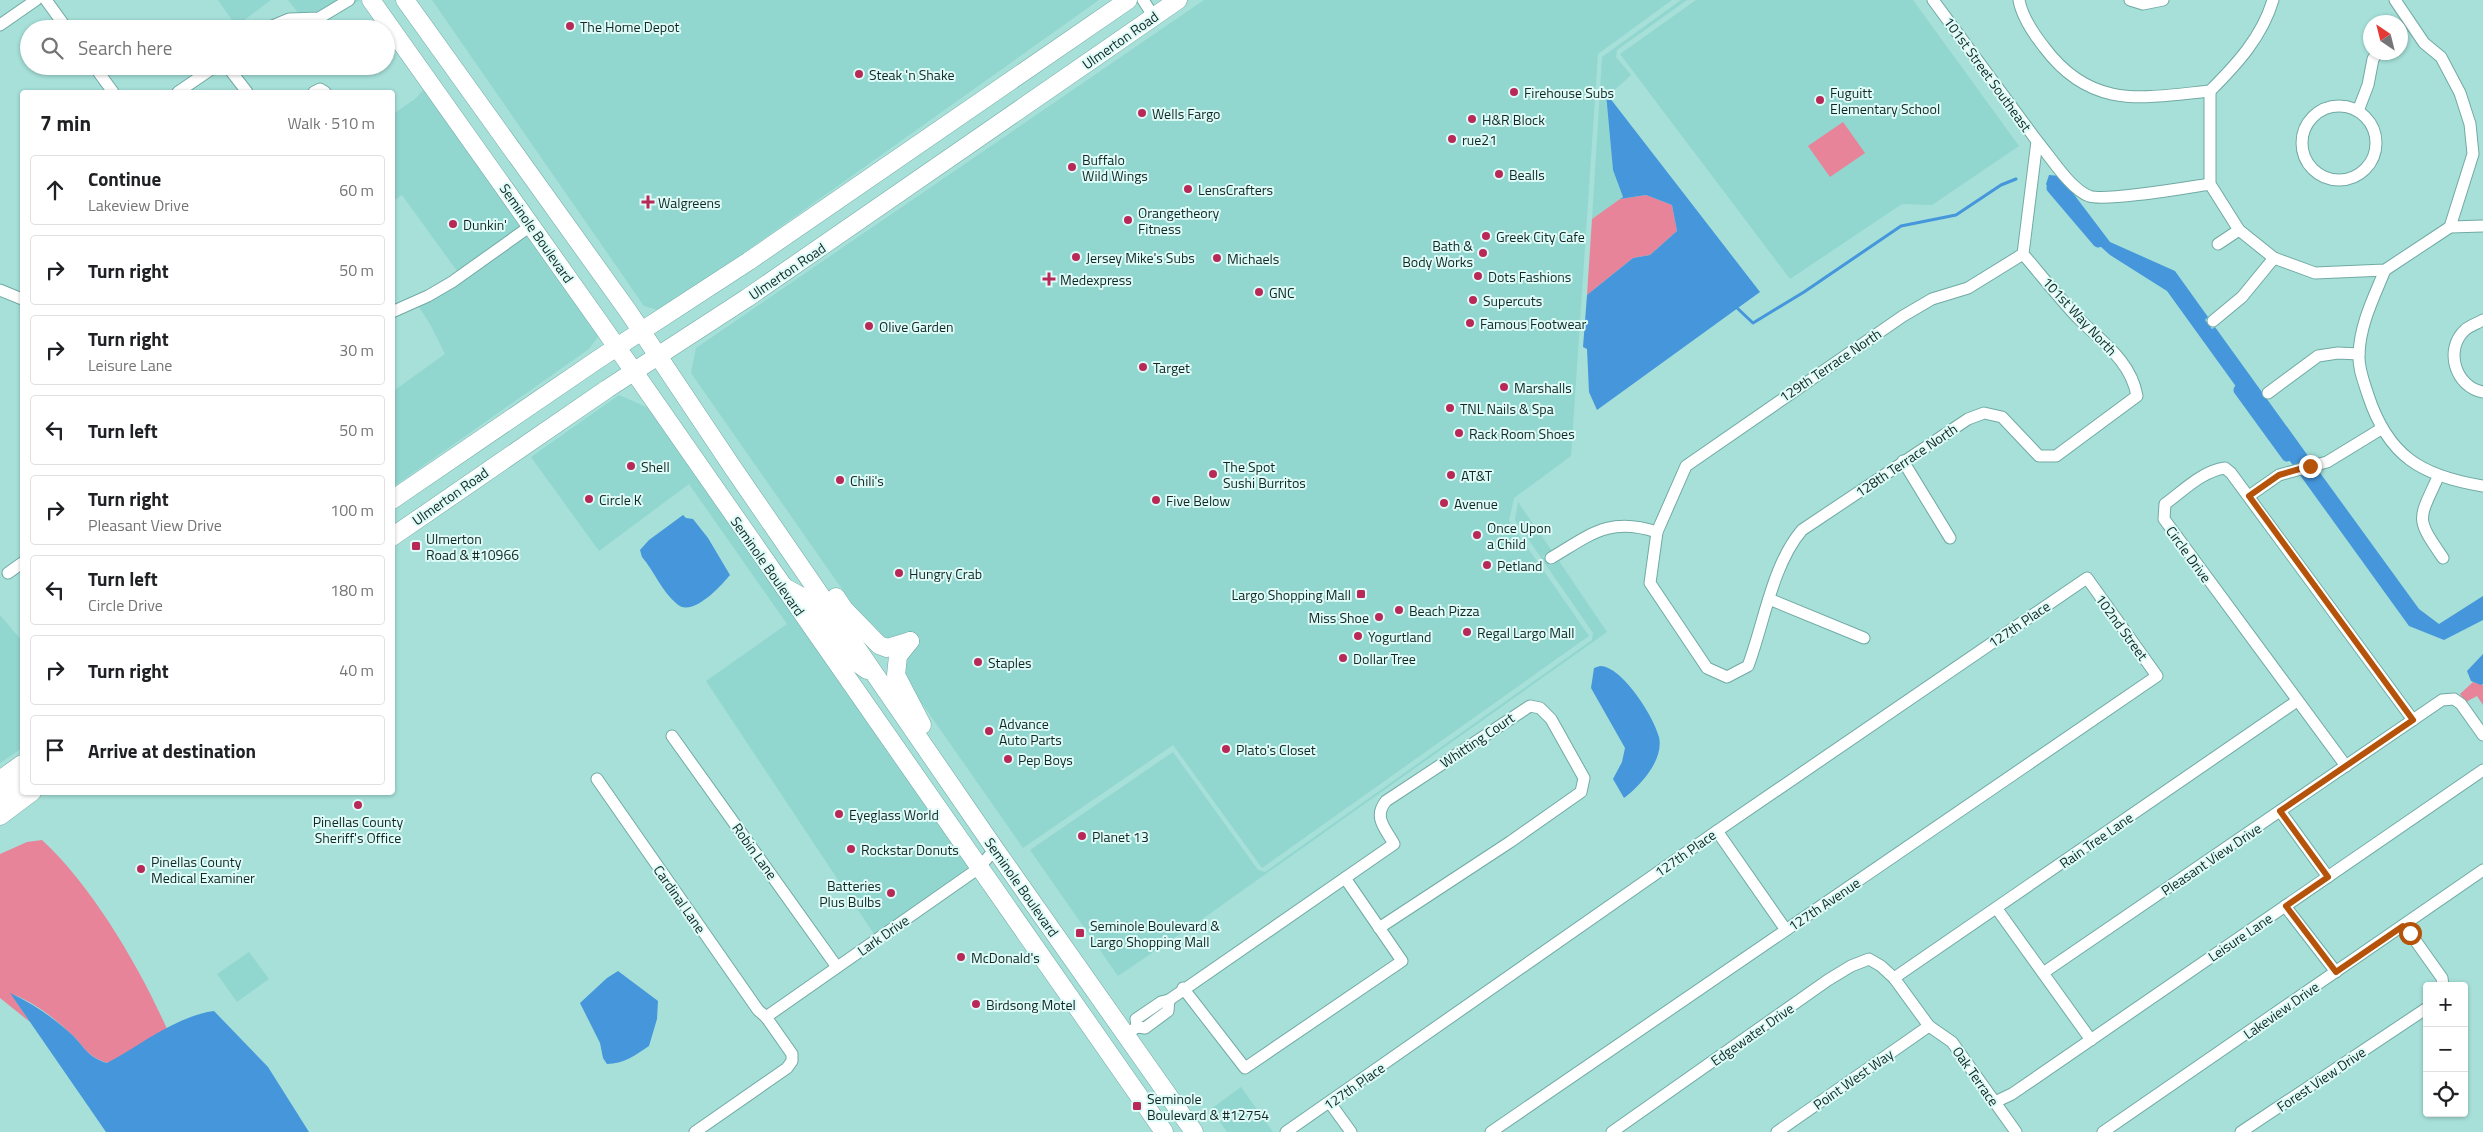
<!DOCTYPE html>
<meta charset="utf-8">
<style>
:root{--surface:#fff;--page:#f6f6f6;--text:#202124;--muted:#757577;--line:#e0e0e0}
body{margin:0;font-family:"Titillium Web",sans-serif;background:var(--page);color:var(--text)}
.controls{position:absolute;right:15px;bottom:15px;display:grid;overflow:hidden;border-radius:5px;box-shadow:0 1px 4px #0004}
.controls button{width:45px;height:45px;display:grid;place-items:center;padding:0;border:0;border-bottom:1px solid var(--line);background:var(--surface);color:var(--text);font:25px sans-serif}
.compass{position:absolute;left:2363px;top:15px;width:45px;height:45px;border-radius:50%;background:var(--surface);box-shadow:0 1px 4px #0004;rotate:325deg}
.stop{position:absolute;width:15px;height:15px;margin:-11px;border:4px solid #b45309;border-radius:50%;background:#fff}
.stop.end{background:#b45309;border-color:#fff;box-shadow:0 1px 5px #0008}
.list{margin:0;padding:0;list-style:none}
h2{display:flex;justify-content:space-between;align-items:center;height:65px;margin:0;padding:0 20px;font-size:21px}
h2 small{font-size:16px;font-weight:400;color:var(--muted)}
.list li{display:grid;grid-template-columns:32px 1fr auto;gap:15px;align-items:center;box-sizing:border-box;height:70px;margin:0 10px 10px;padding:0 10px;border:1px solid var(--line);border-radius:5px}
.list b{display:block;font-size:19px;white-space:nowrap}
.list p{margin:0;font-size:16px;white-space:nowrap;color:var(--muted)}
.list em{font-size:16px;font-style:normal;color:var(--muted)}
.icon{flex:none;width:28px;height:28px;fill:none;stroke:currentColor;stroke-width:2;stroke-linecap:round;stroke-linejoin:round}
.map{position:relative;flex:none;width:2483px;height:1132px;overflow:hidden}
.search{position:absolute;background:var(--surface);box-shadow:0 1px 4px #0004;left:20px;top:20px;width:375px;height:55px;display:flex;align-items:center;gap:12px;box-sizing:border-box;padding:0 18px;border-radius:28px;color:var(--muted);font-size:19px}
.panel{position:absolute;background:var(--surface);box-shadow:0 1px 4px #0004;left:20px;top:90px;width:375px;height:705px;border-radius:5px}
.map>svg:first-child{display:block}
</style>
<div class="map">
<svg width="2483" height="1132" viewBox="0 0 2483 1132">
<rect width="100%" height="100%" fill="#a6e0d9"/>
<g fill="#92d6d0">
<path d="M 218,0 L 271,0 L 236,26 Z"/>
<path d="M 288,0 L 360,0 L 311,29 Z"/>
<path d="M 432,0 L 1099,0 L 662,311 L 644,306 Z"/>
<path d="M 1204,0 L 1672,0 L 1598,54 L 1571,456 L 1514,498 L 1509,521 L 1589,636 L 1262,868 L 1173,745 L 1023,848 L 691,373 L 696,348 Z"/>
<path d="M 1681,0 L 1687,0 L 1617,50 L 1616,57 L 1631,75 L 1608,96 L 1607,94 L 1613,170 L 1623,197 L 1592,219 L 1602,57 Z"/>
<path d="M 1696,0 L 1913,0 L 2019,146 L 1932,205 L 1902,204 L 1790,279 L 1620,54 Z"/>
<path d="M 425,88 L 522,225 L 457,271 L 402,195 L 393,201 L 393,114 L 415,99 Z"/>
<path d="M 529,235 L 600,334 L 589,349 L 393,487 L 392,392 L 445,354 L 430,324 L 419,307 L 455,287 Z"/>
<path d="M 619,395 L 653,410 L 865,713 L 969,867 L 874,934 L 706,681 L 787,624 L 689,484 L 599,551 L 531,457 Z"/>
<path d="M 1518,502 L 1552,551 L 1543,556 L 1550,566 L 1559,561 L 1607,632 L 1208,915 L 1118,976 L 1030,850 L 1173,752 L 1258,870 L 1265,872 L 1592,640 L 1593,633 L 1515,520 Z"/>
<path d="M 0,615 L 22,641 L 22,748 L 0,763 Z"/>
<path d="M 249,952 L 269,979 L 237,1002 L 217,974 Z"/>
<path d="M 1241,1087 L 1273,1132 L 1227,1132 L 1211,1109 Z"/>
</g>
<g fill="#e88499">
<path d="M 1843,122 L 1865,153 L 1830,177 L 1808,146 Z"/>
<path d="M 1646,195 L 1672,205 L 1677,231 L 1650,255 L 1633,258 L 1587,295 L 1592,219 L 1620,199 Z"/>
<path d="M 2473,682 L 2483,685 L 2483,705 L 2477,696 L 2466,702 L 2460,694 Z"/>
<path d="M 42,840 C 92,886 139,966 167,1029 L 108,1063 C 85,1056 85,1046 69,1032 C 52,1016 32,1001 11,994 L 30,1022 L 0,998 L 0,854 L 27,842 Z"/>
</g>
<g fill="#4596db">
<path d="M 1606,93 L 1760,292 L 1597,410 L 1589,392 L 1587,349 L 1583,347 L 1587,295 L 1633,258 L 1650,255 L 1677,231 L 1672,205 L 1646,195 L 1620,199 L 1623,197 L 1613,170 Z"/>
<path d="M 2049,175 L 2060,176 L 2110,242 L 2175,271 L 2208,317 L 2205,320 L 2212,329 L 2215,327 L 2311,460 L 2303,462 L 2307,473 L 2318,470 L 2419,609 L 2439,624 L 2483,596 L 2483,620 L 2444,640 L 2409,626 L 2167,291 L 2110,255 L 2100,246 L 2066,200 L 2050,193 L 2046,184 Z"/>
<path d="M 683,515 L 686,518 L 693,519 L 708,538 L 730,575 C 721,586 692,618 677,604 C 662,592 654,571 642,557 L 640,550 L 649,540 Z"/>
<path d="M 2483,654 L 2483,684 L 2481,685 L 2471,681 L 2467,671 Z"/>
<path d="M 1600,666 C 1622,666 1654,717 1659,737 C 1664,760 1641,785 1624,798 L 1613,779 L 1622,762 L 1625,748 L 1591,688 L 1594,668 Z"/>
<path d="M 618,971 L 658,1001 L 657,1019 L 649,1046 C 636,1055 623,1064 607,1064 L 603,1058 L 600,1043 L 580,1003 L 607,978 Z"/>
<path d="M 10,993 C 32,1003 51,1016 69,1032 C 85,1046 85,1056 107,1063 C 141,1045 176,1016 214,1011 L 268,1067 L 309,1132 L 106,1132 Z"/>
</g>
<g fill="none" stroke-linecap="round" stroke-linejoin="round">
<path stroke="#4596db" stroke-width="3" d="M 1735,306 L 1753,323 L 1804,292 L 1901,226 L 1956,215 L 2001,185 L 2016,179"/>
<g stroke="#4596db" stroke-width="11">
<path d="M 2052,188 L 2098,242"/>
<path d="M 2239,390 L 2287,456"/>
</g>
<defs>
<g id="street">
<path d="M 46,0 L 67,29"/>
<path d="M 1143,0 L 1154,17"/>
<path d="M 1933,0 L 2037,141 L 2023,254 L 1968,288 L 1932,299 L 1903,316 L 1686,466 L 1657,532 L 1650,583 L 1707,668 L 1727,677 L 1748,666 C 1764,624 1772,565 1802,530 L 1968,419 L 1984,413 L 2002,417 L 2039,456 L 2056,456 L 2137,396 C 2131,361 2102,342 2078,318 C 2059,298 2041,275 2023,254"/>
<path d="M 2019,0 C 2022,17 2033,33 2044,47 C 2091,110 2142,98 2210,91 C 2237,64 2262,37 2273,0"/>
<path d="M 2130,0 L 2143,4 L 2163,0"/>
<path d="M 0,25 L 36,0"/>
<path d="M 265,29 L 289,19 L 319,18 L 349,0"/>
<path d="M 94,66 L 113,92"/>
<path d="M 227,66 L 247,92"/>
<path d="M 2210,91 L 2210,184 L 2239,230 L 2274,258 L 2315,273 L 2385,270 L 2450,227 L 2473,154 L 2470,124 L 2460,93 L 2441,57 L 2424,43 L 2395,0"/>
<path d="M 178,92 L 216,66"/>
<path d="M 314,92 L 320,89 L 325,92"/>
<circle cx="2339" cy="143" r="37"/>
<path d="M 2358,111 L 2368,85 L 2373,59 L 2378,52"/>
<path d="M 2037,141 C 2050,156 2070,189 2089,196 C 2104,202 2190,187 2210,184"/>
<path d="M 2450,227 L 2483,226"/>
<path d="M 2218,244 L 2239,230"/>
<path d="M 2385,270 C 2374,297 2360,324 2359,354 C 2358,368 2364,382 2368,395 C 2388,456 2421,476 2483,486"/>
<path d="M 0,290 L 22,299"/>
<path d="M 392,312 L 428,296 L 452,282 L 532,225"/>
<path d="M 2483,320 C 2478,323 2469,326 2465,330 C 2444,349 2455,387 2483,392"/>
<path d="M 2213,321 L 2242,297 L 2274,258"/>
<path d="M 2268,393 L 2318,356 L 2338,353 L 2359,354"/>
<path d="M 1903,461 L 1950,538"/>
<path d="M 2438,477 C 2418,521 2415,517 2443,558"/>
<path d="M 2249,496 L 2279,475 L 2327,462 L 2381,429"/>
<path d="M 1551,558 C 1590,535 1609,516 1657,532"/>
<path d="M 8,573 L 22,563"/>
<path d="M 1769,599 L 1864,638"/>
<path d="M 672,736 L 837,967"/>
<path d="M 2346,766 L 2164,519 L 2165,504 C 2183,491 2202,471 2225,468 L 2231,473 L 2413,720"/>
<path d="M 597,779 L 758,1010 L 766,1017 L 792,1054 L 792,1061 L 787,1068 L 695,1132"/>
<path d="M 2280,811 L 2328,877"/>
<path d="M 1717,831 L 1786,930"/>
<path d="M 2285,906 L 2336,972"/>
<path d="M 1997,909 L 2091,1040"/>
<path d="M 2403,926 L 2410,933 L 2442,978 L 2443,986"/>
<path d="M 2043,973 L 2442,700 L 2454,699 L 2461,704 L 2483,735"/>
<path d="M 1894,978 L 2297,701"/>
<path d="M 1183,988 L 1245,1068 L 1402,961 L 1345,878"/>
<path d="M 766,1017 L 979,868 L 995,849"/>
<path d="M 1137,1027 L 1136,1019 L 1161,1002 L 1169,1000 L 1394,844 C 1385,828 1373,817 1386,801 L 1530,706 L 1540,708 L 1551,719 L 1584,778 L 1581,792 L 1510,842 L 1379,928"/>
<path d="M 1131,1031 L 1137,1027 L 1145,1028 L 1168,1011 L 1169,1000"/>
<path d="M 1995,1102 L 2012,1094 L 2483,770"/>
<path d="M 1330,1103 L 1351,1132"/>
<path d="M 1286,1132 L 1717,831 L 2087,578 L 2157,676 L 1491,1132"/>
<path d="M 1612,1132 L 1828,980 L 1851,966 L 1869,959 L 1881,966 L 1894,978 L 1929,1026 L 1952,1042 L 2016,1132"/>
<path d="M 1777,1132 L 1929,1026"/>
<path d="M 2103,1132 L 2483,870"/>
<path d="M 2241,1132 L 2427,1008"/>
</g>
<g id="primary">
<path d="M 371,0 L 600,323 L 1164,1132"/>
<path d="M 405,0 L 628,311 L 733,468 L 995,849 L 1194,1132"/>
<path d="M 392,500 L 597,360 L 749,261 L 1128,0"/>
<path d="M 392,537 L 607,389 L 747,298 L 1178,0"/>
<path d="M 784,587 L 806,599 L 850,658 L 867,670"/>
<path d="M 836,597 L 844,609 L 879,645 L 887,648 L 910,641"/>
<path d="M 910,641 L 898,656 L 896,675 L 922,725"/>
<path d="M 0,780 L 22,764"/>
<path d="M 0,800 L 22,784"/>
<path d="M 0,816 L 32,792"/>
</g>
</defs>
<use href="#street" stroke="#71aaa4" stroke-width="13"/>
<use href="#primary" stroke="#71aaa4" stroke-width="19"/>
<use href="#street" stroke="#fff" stroke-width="11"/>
<use href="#primary" stroke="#fff" stroke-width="18"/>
</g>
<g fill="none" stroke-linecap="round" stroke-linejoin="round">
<path stroke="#b45309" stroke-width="6" d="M 2310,466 L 2279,475 L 2249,496 L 2413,720 L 2280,811 L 2328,877 L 2286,906 L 2336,972 L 2403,926 L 2410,933"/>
</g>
<g fill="#b82958" stroke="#defbf7" stroke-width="2">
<circle cx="570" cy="26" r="5"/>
<circle cx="859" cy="74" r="5"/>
<circle cx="1514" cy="92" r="5"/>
<circle cx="1820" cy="100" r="5"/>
<circle cx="1142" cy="113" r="5"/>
<circle cx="1472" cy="119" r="5"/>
<circle cx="1452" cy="139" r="5"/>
<circle cx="1072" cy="167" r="5"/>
<circle cx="1499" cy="174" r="5"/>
<circle cx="1188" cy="189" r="5"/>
<path d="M645.5 194.5h5v5h5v5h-5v5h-5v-5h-5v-5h5z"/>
<circle cx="1128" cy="220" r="5"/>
<circle cx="453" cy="224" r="5"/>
<circle cx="1486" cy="236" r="5"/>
<circle cx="1483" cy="253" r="5"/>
<circle cx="1076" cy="257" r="5"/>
<circle cx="1217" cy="258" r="5"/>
<circle cx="1478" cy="276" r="5"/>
<path d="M1046.5 271.5h5v5h5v5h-5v5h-5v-5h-5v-5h5z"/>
<circle cx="1259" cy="292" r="5"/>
<circle cx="1473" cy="300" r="5"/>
<circle cx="1470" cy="323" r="5"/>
<circle cx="869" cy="326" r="5"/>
<circle cx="1143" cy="367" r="5"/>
<circle cx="1504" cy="387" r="5"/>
<circle cx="1450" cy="408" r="5"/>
<circle cx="1459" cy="433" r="5"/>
<circle cx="631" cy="466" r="5"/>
<circle cx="1213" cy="474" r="5"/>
<circle cx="1451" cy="475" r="5"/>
<circle cx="840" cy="480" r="5"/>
<circle cx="589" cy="499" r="5"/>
<circle cx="1156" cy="500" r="5"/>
<circle cx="1444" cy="503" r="5"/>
<circle cx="1477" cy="535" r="5"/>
<rect x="411" y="541" width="10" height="10" rx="2.5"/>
<circle cx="1487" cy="565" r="5"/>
<circle cx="899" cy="573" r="5"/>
<rect x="1356" y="589" width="10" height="10" rx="2.5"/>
<circle cx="1399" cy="610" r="5"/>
<circle cx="1379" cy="617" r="5"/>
<circle cx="1467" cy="632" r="5"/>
<circle cx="1358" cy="636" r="5"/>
<circle cx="1343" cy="658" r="5"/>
<circle cx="978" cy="662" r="5"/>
<circle cx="989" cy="731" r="5"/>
<circle cx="1226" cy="749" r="5"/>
<circle cx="1008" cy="759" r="5"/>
<circle cx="358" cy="805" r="5"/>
<circle cx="839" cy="814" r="5"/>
<circle cx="1082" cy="836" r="5"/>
<circle cx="851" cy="849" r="5"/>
<circle cx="141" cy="869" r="5"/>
<circle cx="891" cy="893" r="5"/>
<rect x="1075" y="928" width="10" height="10" rx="2.5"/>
<circle cx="961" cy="957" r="5"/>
<circle cx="976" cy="1004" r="5"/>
<rect x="1132" y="1101" width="10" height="10" rx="2.5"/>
</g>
<g text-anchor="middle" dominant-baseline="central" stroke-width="4" stroke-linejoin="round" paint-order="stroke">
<g font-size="14" fill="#112826" stroke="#defbf7" text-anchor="start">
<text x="580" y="26">The Home Depot</text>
<text x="869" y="74">Steak 'n Shake</text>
<text x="1524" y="92">Firehouse Subs</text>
<text x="1830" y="92">Fuguitt<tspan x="1830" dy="16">Elementary School</tspan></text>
<text x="1152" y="113">Wells Fargo</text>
<text x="1482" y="119">H&amp;R Block</text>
<text x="1462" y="139">rue21</text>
<text x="1082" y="159">Buffalo<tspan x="1082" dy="16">Wild Wings</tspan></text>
<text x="1509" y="174">Bealls</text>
<text x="1198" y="189">LensCrafters</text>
<text x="658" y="202">Walgreens</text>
<text x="1138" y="212">Orangetheory<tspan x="1138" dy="16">Fitness</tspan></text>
<text x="463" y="224">Dunkin'</text>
<text x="1496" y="236">Greek City Cafe</text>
<text x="1473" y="245" text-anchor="end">Bath &amp;<tspan x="1473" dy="16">Body Works</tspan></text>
<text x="1086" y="257">Jersey Mike's Subs</text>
<text x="1227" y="258">Michaels</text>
<text x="1488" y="276">Dots Fashions</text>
<text x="1060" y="279">Medexpress</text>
<text x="1269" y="292">GNC</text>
<text x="1483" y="300">Supercuts</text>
<text x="1480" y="323">Famous Footwear</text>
<text x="879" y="326">Olive Garden</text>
<text x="1153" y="367">Target</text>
<text x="1514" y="387">Marshalls</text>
<text x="1460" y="408">TNL Nails &amp; Spa</text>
<text x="1469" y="433">Rack Room Shoes</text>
<text x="641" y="466">Shell</text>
<text x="1223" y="466">The Spot<tspan x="1223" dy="16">Sushi Burritos</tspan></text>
<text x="1461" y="475">AT&amp;T</text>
<text x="850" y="480">Chili's</text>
<text x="599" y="499">Circle K</text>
<text x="1166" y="500">Five Below</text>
<text x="1454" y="503">Avenue</text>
<text x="1487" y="527">Once Upon<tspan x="1487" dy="16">a Child</tspan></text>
<text x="426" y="538">Ulmerton<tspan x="426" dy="16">Road &amp; #10966</tspan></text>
<text x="1497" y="565">Petland</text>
<text x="909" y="573">Hungry Crab</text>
<text x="1351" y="594" text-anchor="end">Largo Shopping Mall</text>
<text x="1409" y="610">Beach Pizza</text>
<text x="1369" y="617" text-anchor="end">Miss Shoe</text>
<text x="1477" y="632">Regal Largo Mall</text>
<text x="1368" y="636">Yogurtland</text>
<text x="1353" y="658">Dollar Tree</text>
<text x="988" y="662">Staples</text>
<text x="999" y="723">Advance<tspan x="999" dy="16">Auto Parts</tspan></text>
<text x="1236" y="749">Plato's Closet</text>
<text x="1018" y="759">Pep Boys</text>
<text x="849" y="814">Eyeglass World</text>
<text x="358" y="821" text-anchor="middle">Pinellas County<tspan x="358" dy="16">Sheriff's Office</tspan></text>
<text x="1092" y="836">Planet 13</text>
<text x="861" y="849">Rockstar Donuts</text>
<text x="151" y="861">Pinellas County<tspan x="151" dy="16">Medical Examiner</tspan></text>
<text x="881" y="885" text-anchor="end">Batteries<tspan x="881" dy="16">Plus Bulbs</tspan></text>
<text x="1090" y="925">Seminole Boulevard &amp;<tspan x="1090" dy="16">Largo Shopping Mall</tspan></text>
<text x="971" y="957">McDonald's</text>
<text x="986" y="1004">Birdsong Motel</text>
<text x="1147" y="1098">Seminole<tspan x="1147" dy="16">Boulevard &amp; #12754</tspan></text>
</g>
<g font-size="14" fill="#112826" stroke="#defbf7">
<text transform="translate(1120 40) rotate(-35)">Ulmerton Road</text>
<text transform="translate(1988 74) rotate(54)">101st Street Southeast</text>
<text transform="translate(537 233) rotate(55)">Seminole Boulevard</text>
<text transform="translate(787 271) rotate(-34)">Ulmerton Road</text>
<text transform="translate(2080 316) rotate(47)">101st Way North</text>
<text transform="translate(1830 365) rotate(-34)">129th Terrace North</text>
<text transform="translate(1906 460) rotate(-34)">128th Terrace North</text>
<text transform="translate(450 496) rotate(-35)">Ulmerton Road</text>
<text transform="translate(2189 554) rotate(54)">Circle Drive</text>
<text transform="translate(768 566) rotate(55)">Seminole Boulevard</text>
<text transform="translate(2019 624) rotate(-34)">127th Place</text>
<text transform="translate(2122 627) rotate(54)">102nd Street</text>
<text transform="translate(1477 740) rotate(-34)">Whitting Court</text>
<text transform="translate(2096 840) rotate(-35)">Rain Tree Lane</text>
<text transform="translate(755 851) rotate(54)">Robin Lane</text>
<text transform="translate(1685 853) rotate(-35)">127th Place</text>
<text transform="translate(2211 859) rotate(-34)">Pleasant View Drive</text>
<text transform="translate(1022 887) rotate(55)">Seminole Boulevard</text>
<text transform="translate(680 899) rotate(55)">Cardinal Lane</text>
<text transform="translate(1824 904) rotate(-34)">127th Avenue</text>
<text transform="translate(883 935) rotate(-35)">Lark Drive</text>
<text transform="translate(2240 937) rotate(-34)">Leisure Lane</text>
<text transform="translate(2281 1010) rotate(-35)">Lakeview Drive</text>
<text transform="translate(1752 1034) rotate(-35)">Edgewater Drive</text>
<text transform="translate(1976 1076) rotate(55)">Oak Terrace</text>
<text transform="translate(1853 1079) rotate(-35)">Point West Way</text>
<text transform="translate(2321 1079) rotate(-34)">Forest View Drive</text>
<text transform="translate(1354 1086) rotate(-35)">127th Place</text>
</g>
</g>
</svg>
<div class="controls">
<button>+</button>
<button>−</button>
<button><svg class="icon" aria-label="locate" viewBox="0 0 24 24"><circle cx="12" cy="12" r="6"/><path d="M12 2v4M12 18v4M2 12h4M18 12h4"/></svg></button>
</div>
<svg class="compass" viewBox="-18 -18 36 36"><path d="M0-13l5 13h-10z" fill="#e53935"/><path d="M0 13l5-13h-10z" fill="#757577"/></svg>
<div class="stop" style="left:2410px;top:933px"></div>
<div class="stop end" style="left:2310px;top:466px"></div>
<div class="search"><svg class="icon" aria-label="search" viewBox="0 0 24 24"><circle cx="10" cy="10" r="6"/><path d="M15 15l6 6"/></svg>Search here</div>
<section class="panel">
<h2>7 min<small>Walk · 510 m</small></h2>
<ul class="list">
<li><svg class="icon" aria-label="ahead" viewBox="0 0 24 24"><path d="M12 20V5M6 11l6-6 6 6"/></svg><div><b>Continue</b><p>Lakeview Drive</p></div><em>60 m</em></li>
<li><svg class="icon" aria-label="right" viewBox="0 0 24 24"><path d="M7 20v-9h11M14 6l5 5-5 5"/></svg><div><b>Turn right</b></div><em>50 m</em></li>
<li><svg class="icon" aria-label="right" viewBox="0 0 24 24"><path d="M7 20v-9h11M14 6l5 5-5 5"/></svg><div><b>Turn right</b><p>Leisure Lane</p></div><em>30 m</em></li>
<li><svg class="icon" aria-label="left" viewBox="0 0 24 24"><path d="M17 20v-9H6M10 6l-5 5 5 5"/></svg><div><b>Turn left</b></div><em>50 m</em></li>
<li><svg class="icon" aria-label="right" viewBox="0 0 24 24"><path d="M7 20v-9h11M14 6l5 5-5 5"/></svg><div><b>Turn right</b><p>Pleasant View Drive</p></div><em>100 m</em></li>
<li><svg class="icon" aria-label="left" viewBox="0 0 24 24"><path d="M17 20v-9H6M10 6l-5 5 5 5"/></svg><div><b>Turn left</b><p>Circle Drive</p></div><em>180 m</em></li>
<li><svg class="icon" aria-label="right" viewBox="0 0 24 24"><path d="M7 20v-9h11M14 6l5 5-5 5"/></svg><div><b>Turn right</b></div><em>40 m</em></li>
<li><svg class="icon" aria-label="arrive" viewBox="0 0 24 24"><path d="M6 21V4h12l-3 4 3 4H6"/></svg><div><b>Arrive at destination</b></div></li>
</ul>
</section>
</div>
